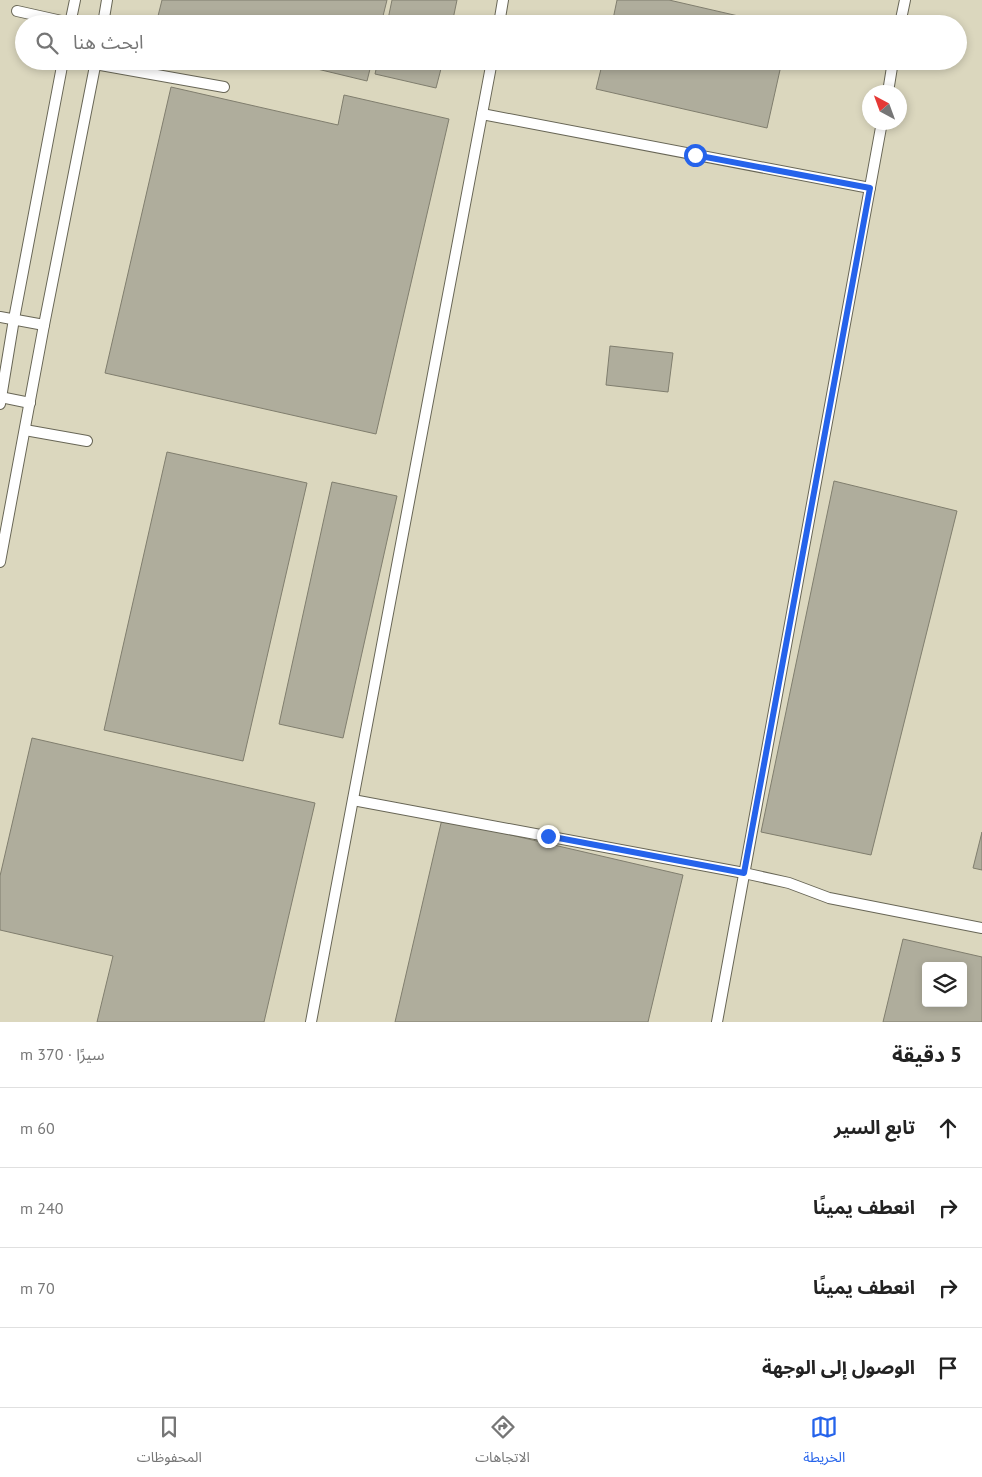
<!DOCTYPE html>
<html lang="ar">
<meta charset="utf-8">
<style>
:root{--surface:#fff;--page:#f2f2f2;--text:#222;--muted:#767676;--line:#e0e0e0;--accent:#2563eb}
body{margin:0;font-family:"PT Sans","Noto Sans Arabic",sans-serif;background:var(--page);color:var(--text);direction:rtl}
.controls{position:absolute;right:15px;bottom:15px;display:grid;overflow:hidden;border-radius:5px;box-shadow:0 2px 8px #0003}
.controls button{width:45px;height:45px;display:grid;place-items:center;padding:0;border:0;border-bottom:1px solid var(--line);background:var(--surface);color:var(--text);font:25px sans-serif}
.compass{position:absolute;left:862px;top:85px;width:45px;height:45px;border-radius:50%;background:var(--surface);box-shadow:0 2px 8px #0003;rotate:319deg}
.stop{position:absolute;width:15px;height:15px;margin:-11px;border:4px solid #2563eb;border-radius:50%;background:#fff}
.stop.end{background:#2563eb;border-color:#fff;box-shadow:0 1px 5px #0008}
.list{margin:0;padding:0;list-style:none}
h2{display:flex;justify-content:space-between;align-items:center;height:65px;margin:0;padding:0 20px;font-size:21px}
h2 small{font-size:16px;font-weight:400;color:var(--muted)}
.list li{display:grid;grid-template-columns:32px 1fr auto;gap:15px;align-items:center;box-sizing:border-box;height:80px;padding:0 20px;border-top:1px solid var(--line)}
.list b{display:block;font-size:19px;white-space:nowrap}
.list em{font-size:16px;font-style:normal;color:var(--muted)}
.icon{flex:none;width:28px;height:28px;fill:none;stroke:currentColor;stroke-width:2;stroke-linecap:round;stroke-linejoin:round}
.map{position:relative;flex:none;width:982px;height:1022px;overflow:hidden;direction:ltr}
.search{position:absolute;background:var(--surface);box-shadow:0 2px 8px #0003;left:15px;right:15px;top:15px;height:55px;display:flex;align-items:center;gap:12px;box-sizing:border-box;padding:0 18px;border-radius:28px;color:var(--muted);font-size:19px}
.sheet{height:385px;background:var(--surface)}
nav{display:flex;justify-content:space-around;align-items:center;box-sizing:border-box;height:70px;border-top:1px solid var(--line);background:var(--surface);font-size:14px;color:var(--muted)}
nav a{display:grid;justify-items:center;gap:2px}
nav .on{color:var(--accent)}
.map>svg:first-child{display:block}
</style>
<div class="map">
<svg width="982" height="1022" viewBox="0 0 982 1022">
<rect width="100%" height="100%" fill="#e5e3d0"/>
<path fill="#dbd7be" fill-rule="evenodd" d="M 0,0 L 982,0 L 982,1022 L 0,1022 ZM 24,24 L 958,24 L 958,61 L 24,61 ZM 870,92 L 900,92 L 900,122 L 870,122 ZM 926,966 L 963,966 L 963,1003 L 926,1003 Z"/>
<g fill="#afad9c" stroke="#807e6e" fill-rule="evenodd">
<path d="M 162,0 L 387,0 L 381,24 L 156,24 Z"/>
<path d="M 392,0 L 457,0 L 452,24 L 387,24 Z"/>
<path d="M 617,0 L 669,0 L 773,24 L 612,24 Z"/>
<path d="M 284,61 L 372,61 L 367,81 Z"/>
<path d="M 378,61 L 443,61 L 436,88 L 375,74 Z"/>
<path d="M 603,61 L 782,61 L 767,128 L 596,89 Z"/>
<path d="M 171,87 L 338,125 L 344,95 L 449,119 L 376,434 L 105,373 Z"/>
<path d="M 610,346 L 673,353 L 668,392 L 606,385 Z"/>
<path d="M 167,452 L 307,483 L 243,761 L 104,730 Z"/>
<path d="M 834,481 L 957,511 L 871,855 L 761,832 Z"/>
<path d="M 332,482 L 397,496 L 343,738 L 279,724 Z"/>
<path d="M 32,738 L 315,803 L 264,1022 L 97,1022 L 113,956 L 0,930 L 0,876 Z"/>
<path d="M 442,819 L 683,875 L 648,1022 L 395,1022 Z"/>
<path d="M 982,832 L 982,870 L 973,868 Z"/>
<path d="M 903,939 L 982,957 L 982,1022 L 883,1022 ZM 926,966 L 963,966 L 963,1003 L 926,1003 Z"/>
</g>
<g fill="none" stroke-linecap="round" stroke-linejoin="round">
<defs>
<g id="lane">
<path d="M 17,11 L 75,24"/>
<path d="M 70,24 L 75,0"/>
<path d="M 103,24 L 107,0"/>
<path d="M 499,24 L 503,0"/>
<path d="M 900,24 L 905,0"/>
<path d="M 95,64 L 224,87"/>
<path d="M 888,92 L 893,61"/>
<path d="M 482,114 L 870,188"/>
<path d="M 0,317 L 44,325"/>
<path d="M 0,397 L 30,403"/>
<path d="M 0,404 L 14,319 L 63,61"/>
<path d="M 25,430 L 87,441"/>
<path d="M 0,562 L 44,325 L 96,61"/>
<path d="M 353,800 L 744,873 L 789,883 L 829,898 L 982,928"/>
<path d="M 311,1022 L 492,61"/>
<path d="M 717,1022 L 882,122"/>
</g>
</defs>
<use href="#lane" stroke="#686656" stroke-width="12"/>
<use href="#lane" stroke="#fff" stroke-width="10"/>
</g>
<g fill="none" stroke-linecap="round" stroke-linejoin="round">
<path stroke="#2563eb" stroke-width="6" d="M 548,836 L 744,873 L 870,188 L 695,155"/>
</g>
</svg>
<div class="controls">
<button><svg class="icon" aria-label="layers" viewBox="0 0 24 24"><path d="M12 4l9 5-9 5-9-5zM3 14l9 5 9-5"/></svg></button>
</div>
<svg class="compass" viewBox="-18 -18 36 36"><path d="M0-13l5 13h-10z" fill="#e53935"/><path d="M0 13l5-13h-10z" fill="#767676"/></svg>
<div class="stop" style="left:695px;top:155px"></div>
<div class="stop end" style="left:548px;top:836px"></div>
<div class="search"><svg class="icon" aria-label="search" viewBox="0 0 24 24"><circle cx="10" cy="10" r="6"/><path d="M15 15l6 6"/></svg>ابحث هنا</div>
</div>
<section class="sheet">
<h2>5 دقيقة<small>سيرًا · 370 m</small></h2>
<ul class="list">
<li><svg class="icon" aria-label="ahead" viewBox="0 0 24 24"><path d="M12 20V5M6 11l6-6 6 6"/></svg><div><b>تابع السير</b></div><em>60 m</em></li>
<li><svg class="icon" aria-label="right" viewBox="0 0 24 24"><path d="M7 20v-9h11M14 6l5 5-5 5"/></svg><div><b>انعطف يمينًا</b></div><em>240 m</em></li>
<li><svg class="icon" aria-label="right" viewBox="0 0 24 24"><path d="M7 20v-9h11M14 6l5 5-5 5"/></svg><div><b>انعطف يمينًا</b></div><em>70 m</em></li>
<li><svg class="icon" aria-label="arrive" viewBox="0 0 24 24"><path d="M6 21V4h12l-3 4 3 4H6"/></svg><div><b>الوصول إلى الوجهة</b></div></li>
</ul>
</section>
<nav>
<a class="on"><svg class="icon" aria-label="map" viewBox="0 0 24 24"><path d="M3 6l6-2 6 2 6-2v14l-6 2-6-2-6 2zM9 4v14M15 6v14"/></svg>الخريطة</a>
<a><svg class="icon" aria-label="directions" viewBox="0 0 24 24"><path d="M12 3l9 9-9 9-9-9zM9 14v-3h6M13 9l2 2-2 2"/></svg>الاتجاهات</a>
<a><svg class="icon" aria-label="saved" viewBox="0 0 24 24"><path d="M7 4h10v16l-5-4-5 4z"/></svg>المحفوظات</a>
</nav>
